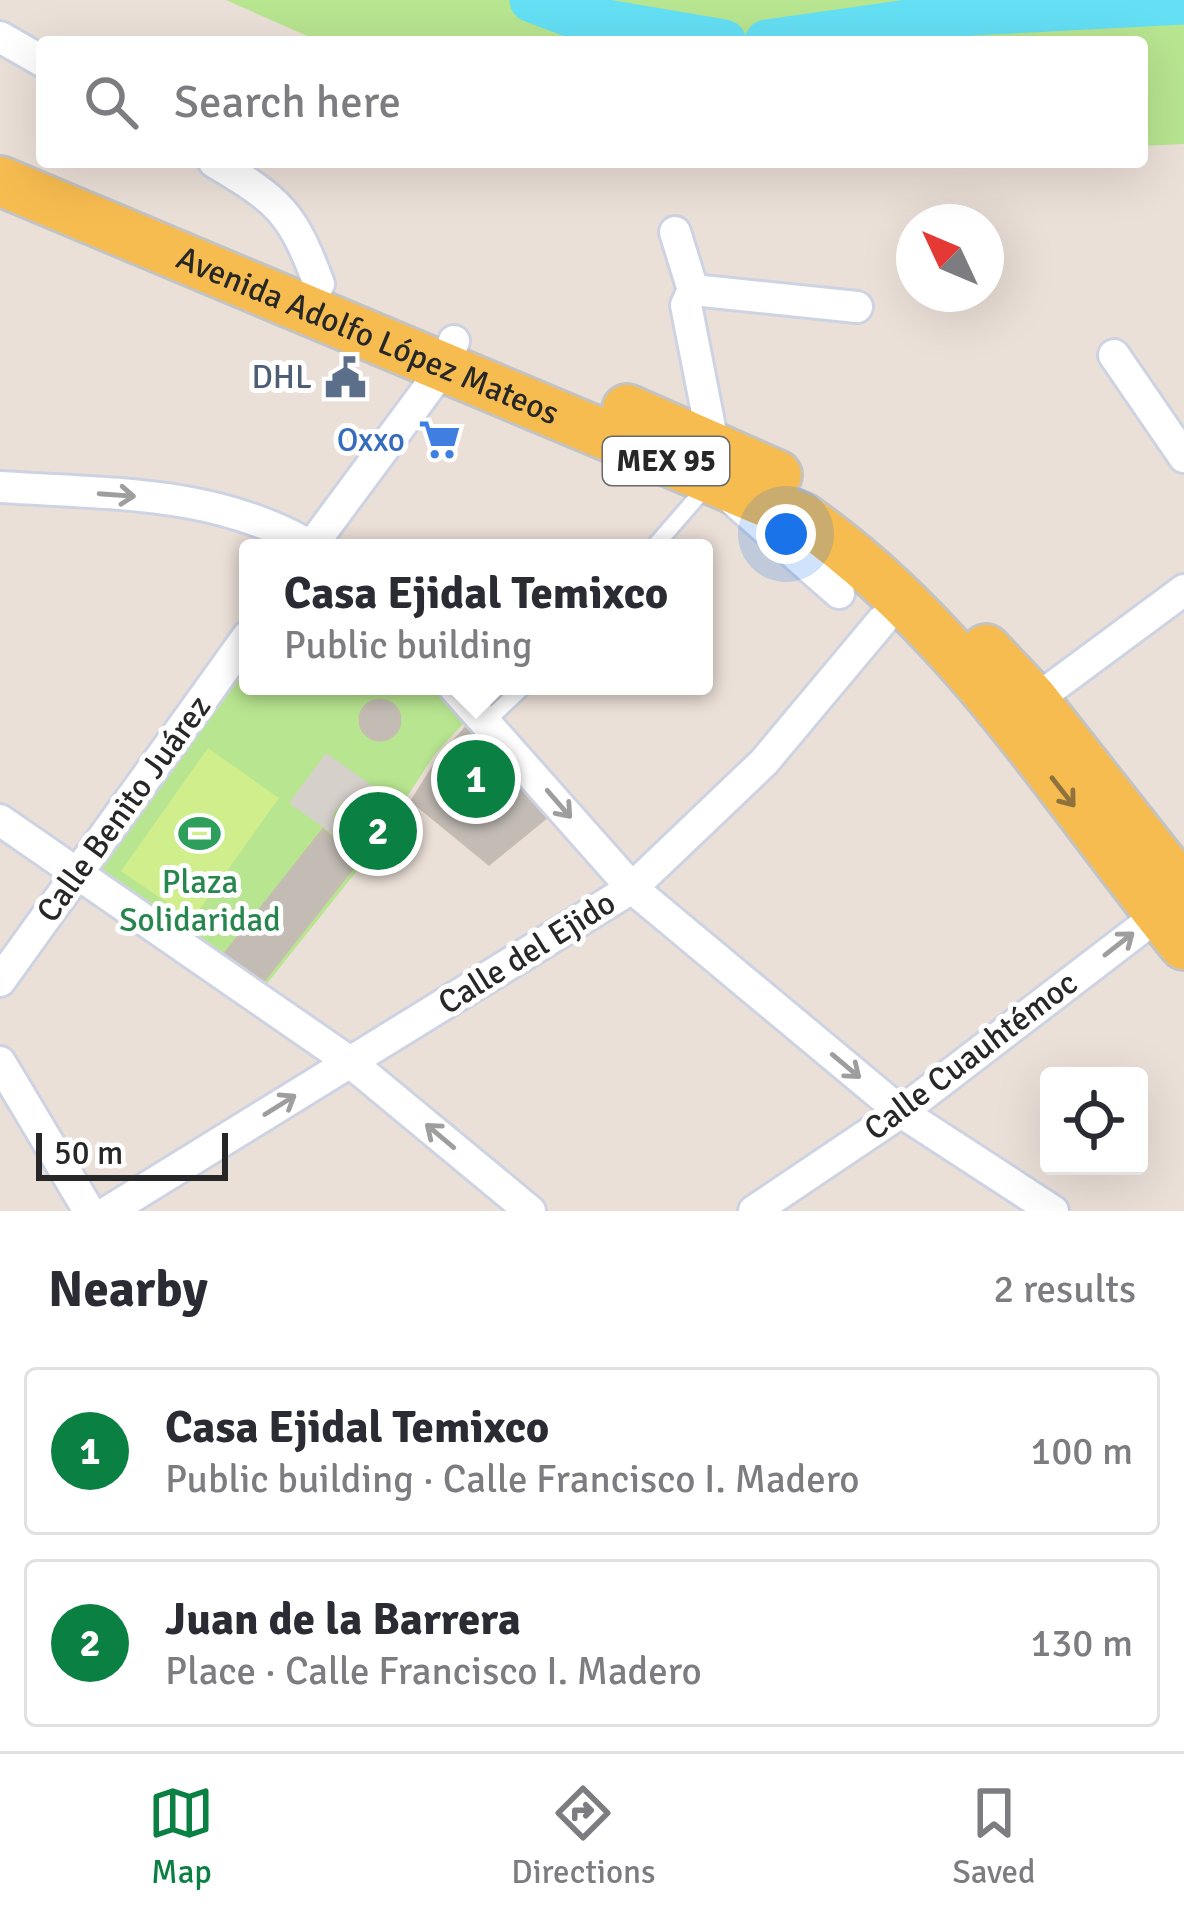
<!DOCTYPE html>
<meta charset="utf-8">
<style>
:root{--surface:#fff;--page:#f2f2f3;--text:#2b2b33;--muted:#7c7c81;--line:#e1e1e2;--accent:#0b8043}
body{margin:0;font-family:Signika,sans-serif;background:var(--page);color:var(--text)}
.controls{position:absolute;right:36px;bottom:36px;display:grid;overflow:hidden;border-radius:12px;box-shadow:0 12px 48px #0002}
.controls button{width:108px;height:108px;display:grid;place-items:center;padding:0;border:0;border-bottom:3px solid var(--line);background:var(--surface);color:var(--text);font:60px sans-serif}
.compass{position:absolute;left:896px;top:204px;width:108px;height:108px;border-radius:50%;background:var(--surface);box-shadow:0 12px 48px #0002;rotate:314deg}
.scale{position:absolute;left:36px;bottom:30px;width:192px;box-sizing:border-box;padding-left:12px;border:6px solid #272727;border-top:0;font-size:33px;line-height:42px;white-space:nowrap;color:#272727;-webkit-text-stroke:9px #fff;paint-order:stroke}
.you{position:absolute;left:786px;top:534px;width:42px;height:42px;margin:-30px;border:9px solid #fff;border-radius:50%;background:#1a73e8;box-shadow:0 0 0 18px #1a73e833}
.badge{display:grid;place-items:center;width:78px;height:78px;border-radius:50%;background:var(--accent);color:#fff;font-size:39px;font-weight:700}
.pin{position:absolute;translate:-50% -50%;border:6px solid #fff;box-shadow:0 3px 12px #0006}
.popup{position:absolute;left:239px;top:539px;width:474px;height:156px;box-sizing:border-box;display:grid;place-content:center;border-radius:12px;background:var(--surface);filter:drop-shadow(0 3px 9px #0005);font-size:39px;white-space:nowrap;color:var(--muted)}
.popup b{font-size:45px;color:var(--text)}
.popup::after{content:'';position:absolute;left:50%;top:100%;margin-left:-24px;border:24px solid transparent;border-top-color:var(--surface)}
.list{margin:0;padding:0;list-style:none}
h2{display:flex;justify-content:space-between;align-items:center;height:156px;margin:0;padding:0 48px;font-size:51px}
h2 small{font-size:39px;font-weight:400;color:var(--muted)}
.list li{display:grid;grid-template-columns:78px 1fr auto;gap:36px;align-items:center;box-sizing:border-box;height:168px;margin:0 24px 24px;padding:0 24px;border:3px solid var(--line);border-radius:12px}
.list b{display:block;font-size:45px;white-space:nowrap}
.list p{margin:0;font-size:39px;white-space:nowrap;color:var(--muted)}
.list em{font-size:39px;font-style:normal;color:var(--muted)}
.icon{flex:none;width:66px;height:66px;fill:none;stroke:currentColor;stroke-width:2;stroke-linecap:round;stroke-linejoin:round}
.map{position:relative;flex:none;width:1184px;height:1211px;overflow:hidden}
.search{position:absolute;background:var(--surface);box-shadow:0 12px 48px #0002;left:36px;right:36px;top:36px;height:132px;display:flex;align-items:center;gap:30px;box-sizing:border-box;padding:0 42px;border-radius:12px;color:var(--muted);font-size:45px}
.sheet{height:540px;background:var(--surface)}
nav{display:flex;justify-content:space-around;align-items:center;box-sizing:border-box;height:168px;border-top:3px solid var(--line);background:var(--surface);font-size:33px;color:var(--muted)}
nav a{display:grid;justify-items:center;gap:6px}
nav .on{color:var(--accent)}
.map>svg:first-child{display:block}
</style>
<div class="map">
<svg width="1184" height="1211" viewBox="0 0 1184 1211">
<rect width="100%" height="100%" fill="#ebe0d8"/>
<g fill="#b8e590">
<path d="M 226,0 L 1184,0 L 1184,144 L 1142,146 L 1142,42 L 321,42 Z"/>
<path d="M 248,636 L 248,686 L 453,686 L 475,711 L 435,754 L 364,862 L 257,996 L 79,872 Z"/>
</g>
<path fill="#d0ee8b" d="M 208,748 L 279,798 L 192,920 L 121,871 Z"/>
<g fill="#d6d0cb">
<path d="M 326,753 L 377,789 L 366,799 L 343,802 L 334,813 L 334,835 L 289,803 Z"/>
<circle cx="360" cy="826" r="22"/>
</g>
<g fill="none" stroke-linecap="round" stroke-linejoin="round">
<g stroke="#64dff4" stroke-width="45">
<path d="M 532,0 L 577,17 L 724,42"/>
<path d="M 767,42 L 972,13 L 1184,2"/>
</g>
</g>
<g fill="#c2bcb4" stroke="#c6bcb2" stroke-width="3">
<circle cx="380" cy="720" r="20"/>
<path d="M 474,719 L 554,811 L 489,864 L 412,801 L 439,758 Z"/>
<path d="M 323,830 L 359,860 L 261,984 L 224,955 Z"/>
</g>
<g fill="none" stroke-linecap="round" stroke-linejoin="round">
<defs>
<g id="lane">
<path d="M 653,548 L 706,487"/>
<path d="M 486,722 L 524,686"/>
</g>
<g id="street">
<path d="M 0,37 L 42,61"/>
<path d="M 214,162 C 280,201 292,212 319,284"/>
<path d="M 675,232 L 693,290 L 686,305 L 713,443"/>
<path d="M 693,290 L 857,307"/>
<path d="M 1114,355 L 1184,457"/>
<path d="M 0,487 C 108,494 218,490 314,548"/>
<path d="M 731,498 L 839,593"/>
<path d="M 310,548 L 444,367 L 454,341"/>
<path d="M 453,686 L 632,888 L 901,1112 L 1053,1211"/>
<path d="M 1022,710 L 1184,590"/>
<path d="M 0,820 L 350,1062 L 530,1211"/>
<path d="M 0,981 L 248,636"/>
<path d="M 0,1062 L 89,1211"/>
<path d="M 109,1211 L 632,888 L 764,762 L 882,621"/>
<path d="M 754,1211 L 901,1112 L 1170,906"/>
</g>
<g id="primary">
<path id="s1" d="M 0,181 L 803,518 C 960,627 1065,799 1184,945"/>
<path d="M 627,409 L 777,475"/>
<path d="M 986,649 L 1033,699 L 1184,891"/>
</g>
</defs>
<use href="#lane" stroke="#cdd3e2" stroke-width="21"/>
<use href="#street" stroke="#cdd3e2" stroke-width="36"/>
<use href="#primary" stroke="#c3c3c3" stroke-width="54"/>
<use href="#lane" stroke="#fff" stroke-width="15"/>
<use href="#street" stroke="#fff" stroke-width="30"/>
<use href="#primary" stroke="#f7bc50" stroke-width="48"/>
</g>
<circle fill="#849d6d" cx="386" cy="811" r="9"/>
<defs><path id="oneway-shaft" d="M-6 0H5M1.5-3L5.5 0L1.5 3" fill="none" stroke-width="1.6" stroke-linecap="round" stroke-linejoin="round" transform="scale(3)"/></defs>
<g stroke="#9e9e9e">
<use href="#oneway-shaft" transform="translate(117 495) rotate(4)"/>
<use href="#oneway-shaft" transform="translate(559 804) rotate(49)"/>
<use href="#oneway-shaft" transform="translate(1119 944) rotate(-38)"/>
<use href="#oneway-shaft" transform="translate(846 1066) rotate(40)"/>
<use href="#oneway-shaft" transform="translate(280 1105) rotate(-32)"/>
<use href="#oneway-shaft" transform="translate(440 1136) rotate(-140)"/>
</g>
<use stroke="#8f723c" href="#oneway-shaft" transform="translate(1063 792) rotate(52)"/>
<defs>
<symbol id="civic-bare" viewBox="-9 -9 18 18"><path d="M-.6-6.5H3V-4.5H.6V-3L4-1V1h2V6H-6V1h2V-1L-.6-3ZM-1.2 2.5V6h2.4V2.5Z" fill="#5c6f8a" stroke="#fff" stroke-width="2.5" paint-order="stroke"/></symbol>
<symbol id="supermarket-bare" viewBox="-9 -9 18 18"><path d="M-6-5.5h2.5l.6 2H6L4.5 2H-2.5L-4.4-4H-6ZM-1.5 3.2a1.3 1.3 0 1 0 .1 0ZM3 3.2a1.3 1.3 0 1 0 .1 0Z" fill="#3f7fe0" stroke="#fff" stroke-width="2.5" paint-order="stroke"/></symbol>
<symbol id="stadium-bare" viewBox="-9 -9 18 18"><path d="M0-5a6.5 5 0 1 0 0 10a6.5 5 0 1 0 0-10ZM-3.5-1.8h7v3.6h-7Z" fill="#2e9e5b" stroke="#fff" stroke-width="2.5" paint-order="stroke"/></symbol>
</defs>
<g fill-rule="evenodd">
<use href="#civic-bare" x="316" y="348" width="59" height="59"/>
<use href="#supermarket-bare" x="410" y="410" width="59" height="59"/>
<use href="#stadium-bare" x="170" y="804" width="59" height="59"/>
</g>
<g text-anchor="middle" dominant-baseline="central" stroke-width="10" stroke-linejoin="round" paint-order="stroke">
<rect fill="#fff" stroke="#686868" stroke-width="3" x="603" y="437" width="126" height="48" rx="9"/>
<g font-size="30" font-weight="bold" fill="#272727">
<text x="666" y="461">MEX 95</text>
</g>
<g font-size="33" fill="#272727" stroke="#fff">
<text stroke="none"><textPath href="#s1" startOffset="399">Avenida Adolfo López Mateos</textPath></text>
<text transform="translate(124 809) rotate(-54)">Calle Benito Juárez</text>
<text transform="translate(527 953) rotate(-32)">Calle del Ejido</text>
<text transform="translate(971 1056) rotate(-37)">Calle Cuauhtémoc</text>
</g>
<g font-size="33" fill="#4e5e75" stroke="#fff" text-anchor="end">
<text x="312" y="377">DHL</text>
</g>
<g font-size="33" fill="#366cbe" stroke="#fff" text-anchor="end">
<text x="405" y="440">Oxxo</text>
</g>
<g font-size="33" fill="#27864d" stroke="#fff">
<text x="200" y="882">Plaza<tspan x="200" dy="38">Solidaridad</tspan></text>
</g>
</g>
</svg>
<div class="controls">
<button><svg class="icon" aria-label="locate" viewBox="0 0 24 24"><circle cx="12" cy="12" r="6"/><path d="M12 2v4M12 18v4M2 12h4M18 12h4"/></svg></button>
</div>
<svg class="compass" viewBox="-18 -18 36 36"><path d="M0-13l5 13h-10z" fill="#e53935"/><path d="M0 13l5-13h-10z" fill="#7c7c81"/></svg>
<div class="scale">50 m</div>
<div class="you"></div>
<div class="pin badge" style="left:476px;top:779px">1</div>
<div class="popup"><b>Casa Ejidal Temixco</b>Public building</div>
<div class="pin badge" style="left:378px;top:831px">2</div>
<div class="search"><svg class="icon" aria-label="search" viewBox="0 0 24 24"><circle cx="10" cy="10" r="6"/><path d="M15 15l6 6"/></svg>Search here</div>
</div>
<section class="sheet">
<h2>Nearby<small>2 results</small></h2>
<ul class="list">
<li><span class="badge">1</span><div><b>Casa Ejidal Temixco</b><p>Public building · Calle Francisco I. Madero</p></div><em>100 m</em></li>
<li><span class="badge">2</span><div><b>Juan de la Barrera</b><p>Place · Calle Francisco I. Madero</p></div><em>130 m</em></li>
</ul>
</section>
<nav>
<a class="on"><svg class="icon" aria-label="map" viewBox="0 0 24 24"><path d="M3 6l6-2 6 2 6-2v14l-6 2-6-2-6 2zM9 4v14M15 6v14"/></svg>Map</a>
<a><svg class="icon" aria-label="directions" viewBox="0 0 24 24"><path d="M12 3l9 9-9 9-9-9zM9 14v-3h6M13 9l2 2-2 2"/></svg>Directions</a>
<a><svg class="icon" aria-label="saved" viewBox="0 0 24 24"><path d="M7 4h10v16l-5-4-5 4z"/></svg>Saved</a>
</nav>
